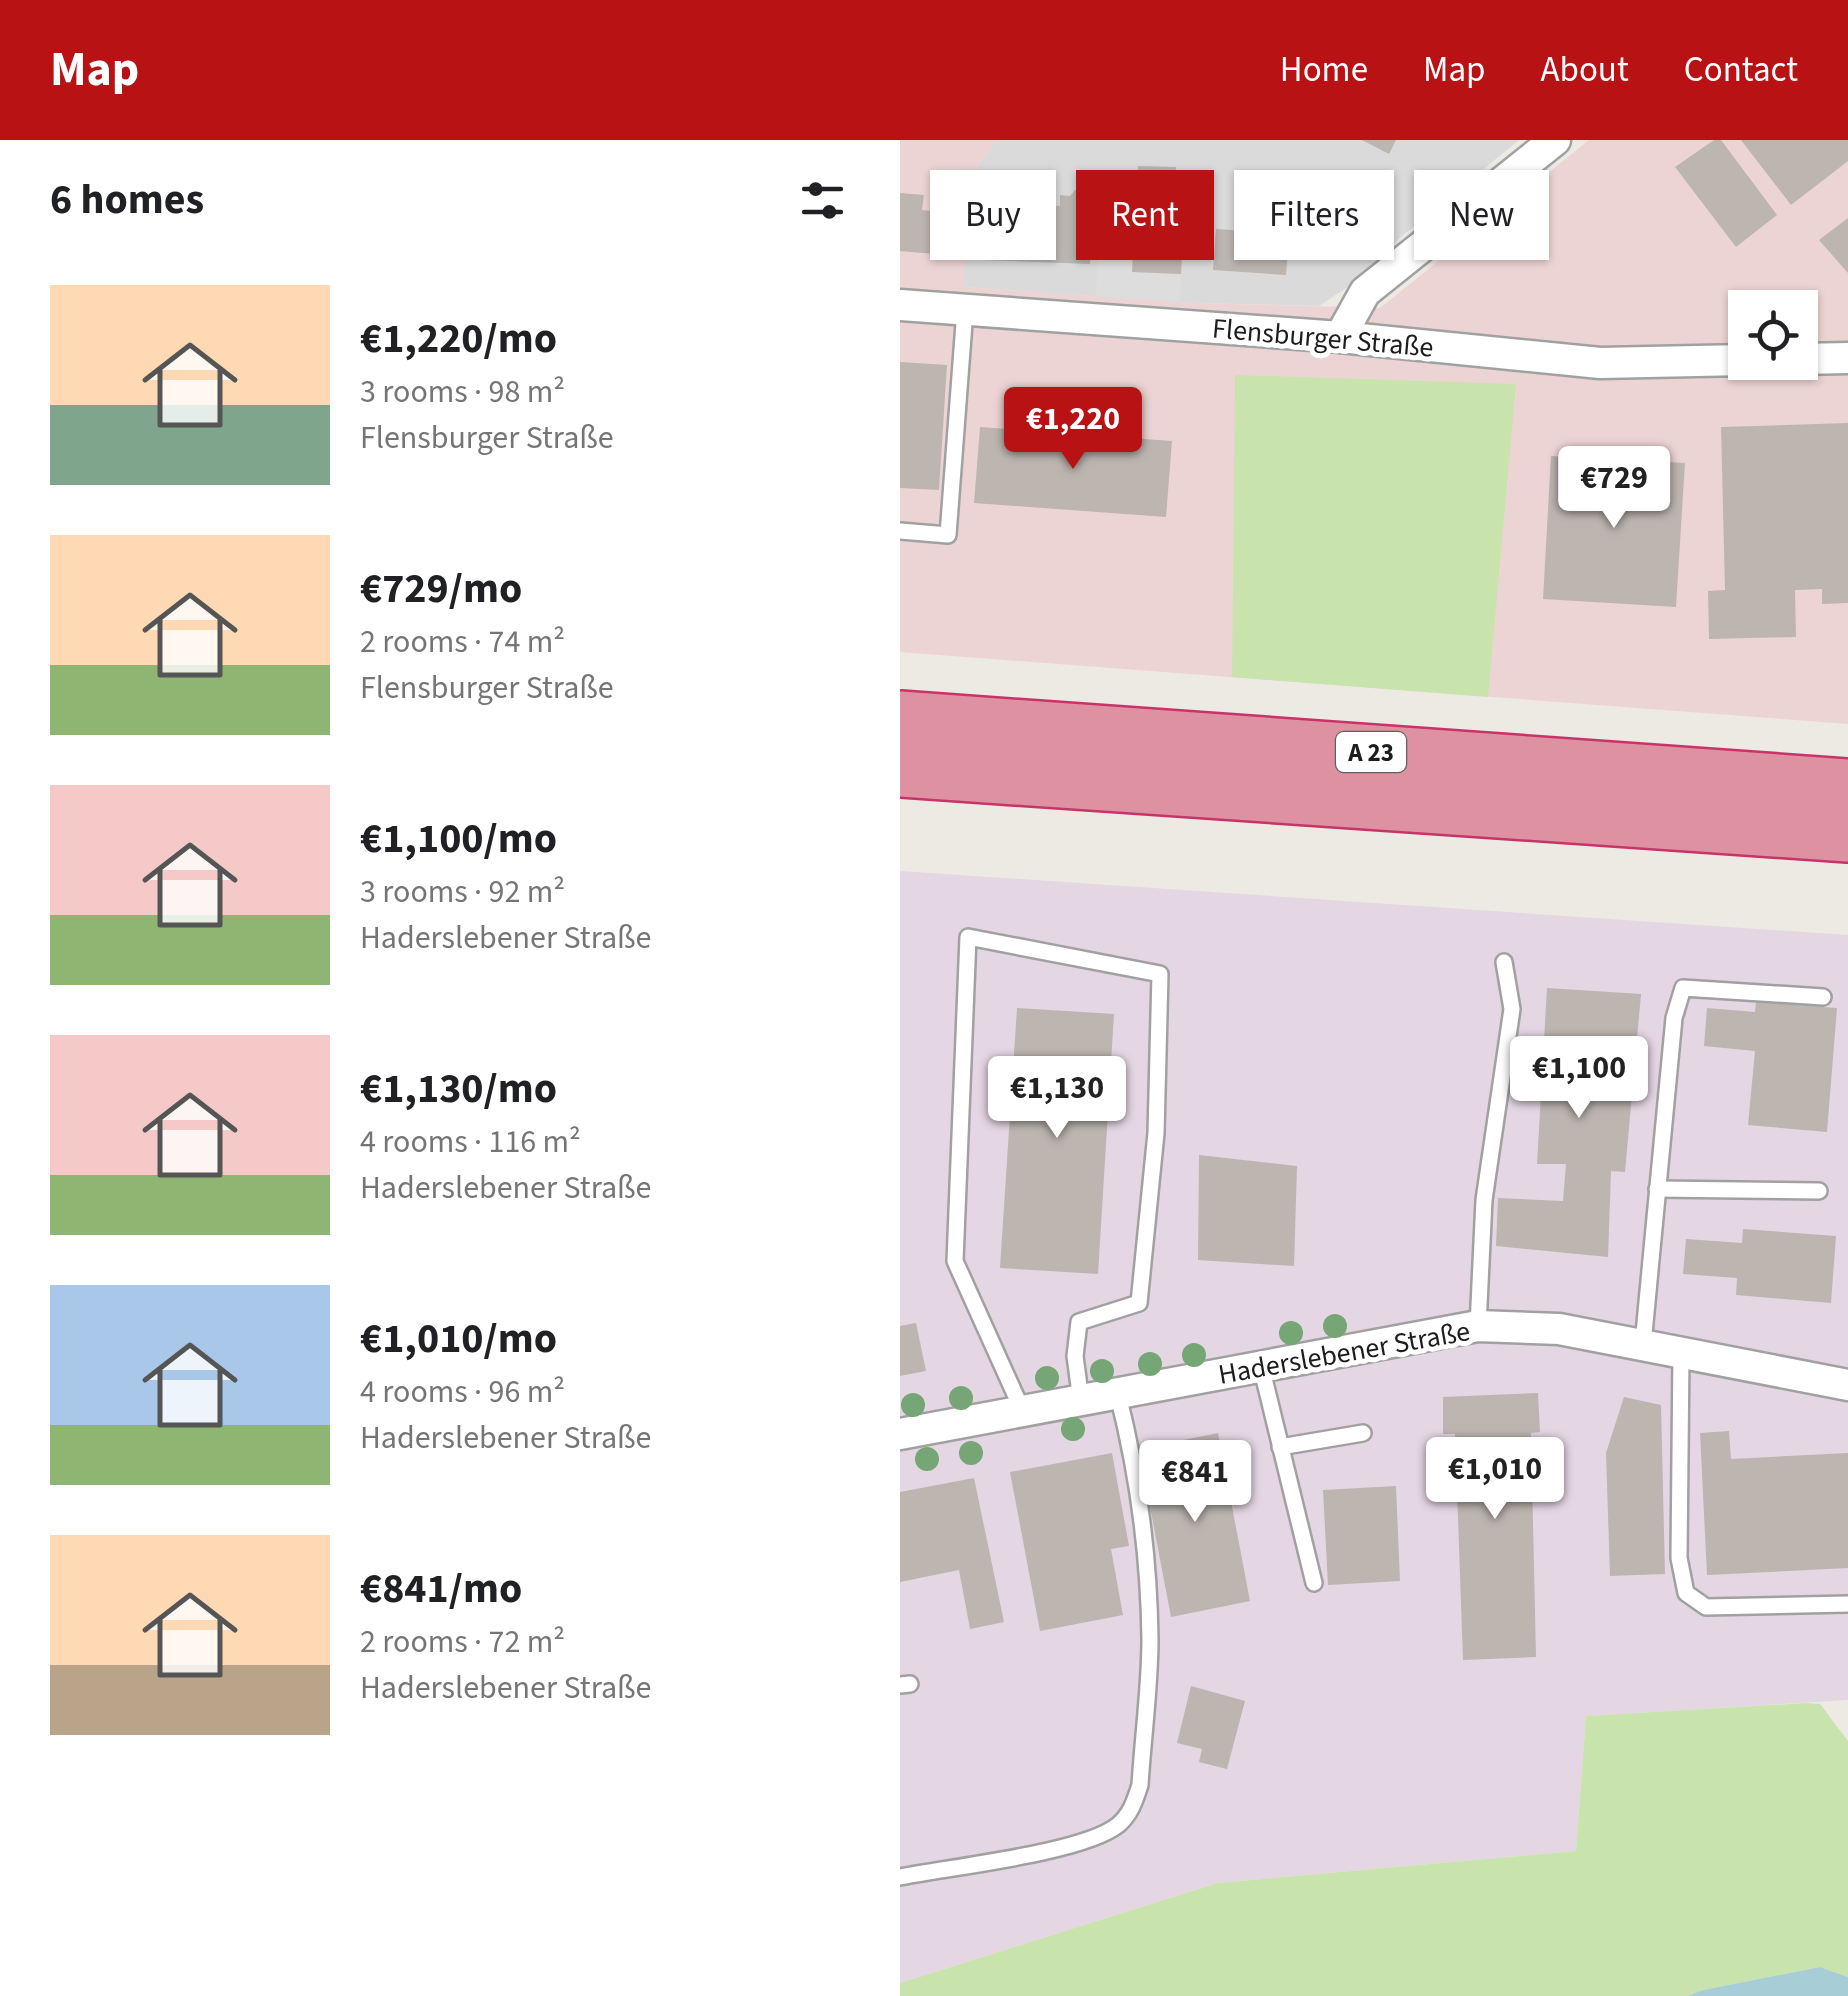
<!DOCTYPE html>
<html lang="en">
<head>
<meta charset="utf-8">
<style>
	:root { --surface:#fff; --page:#f6f6f6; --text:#202124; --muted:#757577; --accent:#b81215 }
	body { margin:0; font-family:"Source Sans 3",sans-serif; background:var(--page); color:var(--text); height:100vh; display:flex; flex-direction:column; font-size:38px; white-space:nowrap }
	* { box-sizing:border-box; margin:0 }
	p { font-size:32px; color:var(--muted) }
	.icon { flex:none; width:55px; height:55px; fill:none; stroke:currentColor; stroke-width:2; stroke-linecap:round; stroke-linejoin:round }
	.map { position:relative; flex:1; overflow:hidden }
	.side { display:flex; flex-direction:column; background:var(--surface); width:900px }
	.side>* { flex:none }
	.hud { position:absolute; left:30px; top:30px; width:768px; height:90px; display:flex; gap:20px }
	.fabs { position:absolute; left:828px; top:150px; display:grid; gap:20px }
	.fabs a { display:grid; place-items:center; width:90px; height:90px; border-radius:0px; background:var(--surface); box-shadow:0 2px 8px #0004; font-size:50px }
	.price { position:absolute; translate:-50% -85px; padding:0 22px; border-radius:10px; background:#fff; color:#222; font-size:32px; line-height:65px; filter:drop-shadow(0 2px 5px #0008) }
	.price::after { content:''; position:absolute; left:50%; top:60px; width:30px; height:22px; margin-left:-15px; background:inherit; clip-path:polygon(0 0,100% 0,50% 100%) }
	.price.selected { background:var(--accent); color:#fff }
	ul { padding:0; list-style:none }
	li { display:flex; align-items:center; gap:30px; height:250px; padding:0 50px }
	li span { display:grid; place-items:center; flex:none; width:280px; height:200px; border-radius:0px; color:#555 }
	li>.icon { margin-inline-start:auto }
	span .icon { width:120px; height:120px; fill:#fffc; stroke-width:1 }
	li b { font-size:42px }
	h2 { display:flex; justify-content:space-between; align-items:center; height:120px; padding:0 50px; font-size:42px }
	.pill { padding:0 35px; border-radius:0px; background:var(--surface); box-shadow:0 2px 8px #0004; font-size:35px; line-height:90px }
	.pill.selected { background:var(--accent); color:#fff }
	header { display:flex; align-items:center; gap:60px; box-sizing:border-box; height:140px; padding:0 50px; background:var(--accent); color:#fff }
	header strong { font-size:48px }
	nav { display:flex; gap:55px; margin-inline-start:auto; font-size:35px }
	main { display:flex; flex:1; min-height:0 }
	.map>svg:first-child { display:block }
</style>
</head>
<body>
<header>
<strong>Map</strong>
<nav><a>Home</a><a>Map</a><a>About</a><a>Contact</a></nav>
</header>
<main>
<section class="side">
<h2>6 homes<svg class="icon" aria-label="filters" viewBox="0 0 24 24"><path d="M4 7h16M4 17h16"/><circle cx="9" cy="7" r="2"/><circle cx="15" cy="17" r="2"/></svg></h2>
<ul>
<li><span style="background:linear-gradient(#ffd9b3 60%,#7fa58c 0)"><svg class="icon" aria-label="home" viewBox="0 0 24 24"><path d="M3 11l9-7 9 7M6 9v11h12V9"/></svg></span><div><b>€1,220/mo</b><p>3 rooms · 98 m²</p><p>Flensburger Straße</p></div></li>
<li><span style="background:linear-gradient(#ffd9b3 65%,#8fb573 0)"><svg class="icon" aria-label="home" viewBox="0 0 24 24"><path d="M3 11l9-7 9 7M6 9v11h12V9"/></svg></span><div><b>€729/mo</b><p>2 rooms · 74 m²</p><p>Flensburger Straße</p></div></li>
<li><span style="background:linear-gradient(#f6c9c9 65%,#8fb573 0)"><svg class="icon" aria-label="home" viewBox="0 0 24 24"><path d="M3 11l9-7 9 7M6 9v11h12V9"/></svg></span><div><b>€1,100/mo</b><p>3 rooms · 92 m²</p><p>Haderslebener Straße</p></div></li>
<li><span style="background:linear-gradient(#f6c9c9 70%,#8fb573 0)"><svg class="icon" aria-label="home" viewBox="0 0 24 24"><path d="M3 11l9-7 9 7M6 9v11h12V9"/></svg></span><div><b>€1,130/mo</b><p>4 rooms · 116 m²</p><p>Haderslebener Straße</p></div></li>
<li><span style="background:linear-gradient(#a9c7e8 70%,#8fb573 0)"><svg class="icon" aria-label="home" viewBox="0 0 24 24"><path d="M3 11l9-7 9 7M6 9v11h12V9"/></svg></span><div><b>€1,010/mo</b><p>4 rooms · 96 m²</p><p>Haderslebener Straße</p></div></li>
<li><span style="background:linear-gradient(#ffd9b3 65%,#b9a48a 0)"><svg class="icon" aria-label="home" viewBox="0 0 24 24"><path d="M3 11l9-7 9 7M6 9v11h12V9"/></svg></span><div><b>€841/mo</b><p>2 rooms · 72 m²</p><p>Haderslebener Straße</p></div></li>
</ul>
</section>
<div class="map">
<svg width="948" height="1856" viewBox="0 0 948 1856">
	<rect width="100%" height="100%" fill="#ede9e3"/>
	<!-- residential -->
	<path fill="#dbdada" d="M97,0H619L502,96L455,142L419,166L295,163L63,147L70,36Z"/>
	<!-- commercial -->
	<path fill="#edd4d4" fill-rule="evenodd" d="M0,0H97L70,36L64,147L295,163L480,168L689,0H948V584L0,512ZM845,168H900V222H845Z"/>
	<!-- industrial -->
	<path fill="#e5d6e3" d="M0,731L948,795V1560L686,1576L676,1711L318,1743L0,1843Z"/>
	<!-- grass -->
	<g fill="#c9e3ad">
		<path d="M335,235L616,244L588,557L332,537Z"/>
		<path d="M907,1563L920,1564L948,1601V1837L920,1827L803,1850L787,1856H0V1843L318,1743L676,1711L686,1576Z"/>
	</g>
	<!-- parking -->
	<path fill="#ddd" d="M198,109L233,111V132L281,134L280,161L196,157Z"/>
	<!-- water -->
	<path fill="#a7cdd7" d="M920,1827L948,1837V1856H787L803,1850Z"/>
	<!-- building -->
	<g fill="#bdb5b0">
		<path d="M462,0H496L489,14Z"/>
		<path d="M814,0H821L877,75L836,107L775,27Z"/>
		<path d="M841,0H948V21L891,65Z"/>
		<path d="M238,26L276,27L274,59H285L281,134L232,132L233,111L198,109L201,47L237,48Z"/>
		<path d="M175,50L183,51L192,57L190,124L81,120L82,62L160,66V55L170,56Z"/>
		<path d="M413,51L457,55L454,92L409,87Z"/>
		<path d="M0,53L24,55L22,70L51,73L46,115L0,111Z"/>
		<path d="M948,78V133L919,100Z"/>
		<path d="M316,89L389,94L386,135L313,130Z"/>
		<path d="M0,222L47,225L39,350L0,348Z"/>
		<path d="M948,283V463L922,464V449L895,450L896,497L809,499L808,451L825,450L821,287Z"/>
		<path d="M80,287L272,301L266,377L74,363Z"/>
		<path d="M651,316L785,323L776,467L643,459Z"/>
		<path d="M647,848L741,854L725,1032L711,1031L708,1117L596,1106L598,1058L663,1061L666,1024H637Z"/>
		<path d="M856,862L937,868L927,992L848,985L855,911L804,906L807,868L855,872Z"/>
		<path d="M117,868L214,874L198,1134L100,1128Z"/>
		<path d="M299,1015L397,1026L394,1126L298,1120Z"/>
		<path d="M843,1089L936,1096L931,1163L836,1155L837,1138L783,1134L786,1099L842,1103Z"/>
		<path d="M16,1183L26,1231L0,1236V1186Z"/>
		<path d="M638,1253L640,1292L631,1293L636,1517L563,1520L555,1294H543V1257Z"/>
		<path d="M724,1257L761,1265L765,1434L710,1436L706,1313Z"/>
		<path d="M829,1291L831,1319L948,1313V1428L807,1435L800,1293Z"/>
		<path d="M318,1293L350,1461L271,1477L239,1309Z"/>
		<path d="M212,1313L229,1406L211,1409L223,1475L140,1491L110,1332Z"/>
		<path d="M74,1338L104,1482L70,1489L59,1430L0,1442V1352Z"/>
		<path d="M496,1346L500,1441L428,1445L423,1350Z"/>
		<path d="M291,1546L345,1561L327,1629L299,1622L302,1609L277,1603Z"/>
	</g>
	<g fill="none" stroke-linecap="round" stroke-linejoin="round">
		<!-- service casing -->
		<g stroke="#a1a1a1" stroke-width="20">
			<g id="service">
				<path d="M0,391L48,395L65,170"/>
				<path d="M757,1049L919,1051"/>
				<path d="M578,1186L584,1060L612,869L604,822"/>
				<path d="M743,1204L774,878L783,848L923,857"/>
				<path d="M781,1213L779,1418L786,1453L806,1467L948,1464"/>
				<path d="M361,1226L414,1443"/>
				<path d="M123,1272L55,1121L68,797L260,834L256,993L239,1163L179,1182L175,1216L181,1261"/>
				<path d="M380,1307L463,1293"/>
				<path d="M0,1545L10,1544"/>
				<path d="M0,1737C50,1727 183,1713 218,1685C231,1674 235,1660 240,1645C243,1596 250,1547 250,1499C249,1417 238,1334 218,1255"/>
			</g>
		</g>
		<!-- minor casing -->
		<g stroke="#a1a1a1" stroke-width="35">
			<g id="minor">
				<path d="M0,165L440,197L700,223L845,220"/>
				<path d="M440,197L465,152L655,0"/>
				<path d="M900,219L948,218"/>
				<path d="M0,1294L578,1186L659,1189L948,1245"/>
			</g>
		</g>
		<!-- motorway casing -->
		<g stroke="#c83369" stroke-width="60">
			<g id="motorway">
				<path d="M0,579L948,647"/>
				<path d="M0,629L948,694"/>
			</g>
		</g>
		<!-- service -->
		<use href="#service" stroke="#fff" stroke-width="15"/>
		<!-- minor -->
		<use href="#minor" stroke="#fff" stroke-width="30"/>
		<!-- motorway -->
		<use href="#motorway" stroke="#de91a1" stroke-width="55"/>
	</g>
	<!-- trees -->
	<g fill="#76a675">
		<circle cx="435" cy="1186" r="12"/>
		<circle cx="391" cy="1193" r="12"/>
		<circle cx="294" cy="1215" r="12"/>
		<circle cx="250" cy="1224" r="12"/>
		<circle cx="202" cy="1231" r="12"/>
		<circle cx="147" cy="1238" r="12"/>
		<circle cx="61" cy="1258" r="12"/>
		<circle cx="13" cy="1265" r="12"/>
		<circle cx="173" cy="1289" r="12"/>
		<circle cx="71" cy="1313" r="12"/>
		<circle cx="27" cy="1319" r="12"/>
	</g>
	<g text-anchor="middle" stroke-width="10" stroke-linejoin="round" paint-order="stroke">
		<!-- shield labels -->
		<rect fill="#fff" stroke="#616161" stroke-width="2.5" x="436" y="592" width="70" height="40" rx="8"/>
		<g font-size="25" font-weight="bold" fill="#1d1d1d">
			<text x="471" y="621">A 23</text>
		</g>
		<!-- street labels -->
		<g font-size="28" fill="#1d1d1d" stroke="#fff">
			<text transform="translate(423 197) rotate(5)" y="10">Flensburger Straße</text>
			<text transform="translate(444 1212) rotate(-10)" y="10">Haderslebener Straße</text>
		</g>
	</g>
</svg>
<div class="fabs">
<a><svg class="icon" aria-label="locate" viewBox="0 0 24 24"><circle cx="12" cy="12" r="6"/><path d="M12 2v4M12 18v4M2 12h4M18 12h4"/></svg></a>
</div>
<b class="price selected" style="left:173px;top:332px">€1,220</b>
<b class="price" style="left:714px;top:391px">€729</b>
<b class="price" style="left:679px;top:981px">€1,100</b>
<b class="price" style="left:157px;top:1001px">€1,130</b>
<b class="price" style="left:595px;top:1382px">€1,010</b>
<b class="price" style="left:295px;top:1385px">€841</b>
<div class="hud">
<a class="pill">Buy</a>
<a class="pill selected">Rent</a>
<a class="pill">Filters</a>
<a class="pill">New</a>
</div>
</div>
</main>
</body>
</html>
